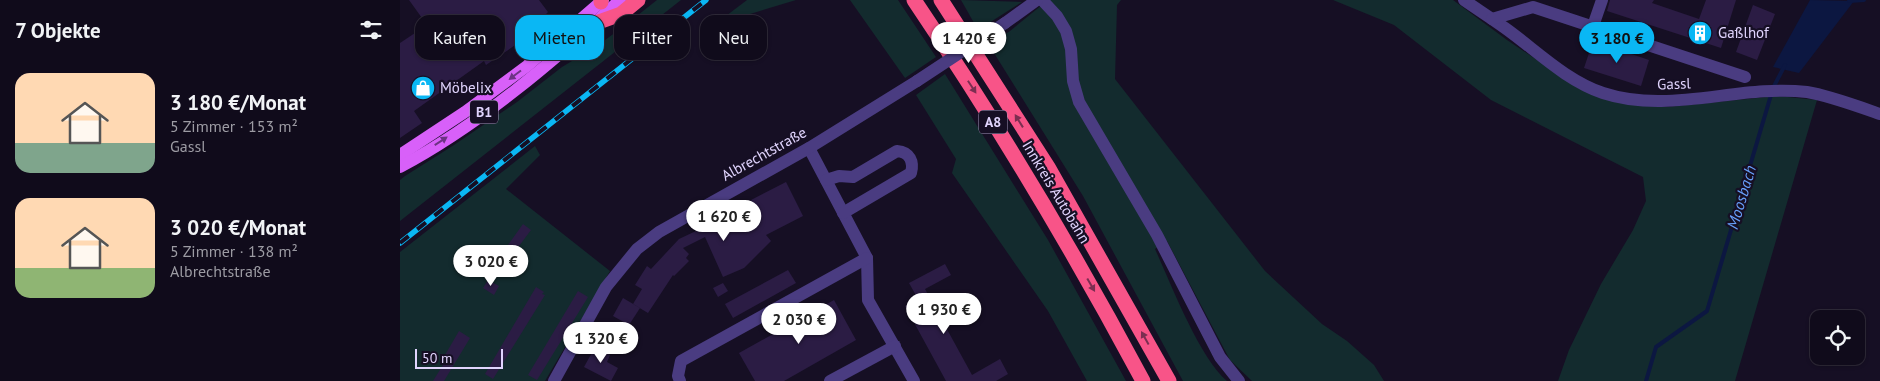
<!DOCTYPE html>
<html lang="de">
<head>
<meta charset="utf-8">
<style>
	:root { --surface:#100b1b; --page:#1e1928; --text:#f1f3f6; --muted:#9c9ba3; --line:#302b3a; --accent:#0ab7f4 }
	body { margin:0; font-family:"PT Sans",sans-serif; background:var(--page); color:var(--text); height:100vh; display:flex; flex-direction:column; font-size:19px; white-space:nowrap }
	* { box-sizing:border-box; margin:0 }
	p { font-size:16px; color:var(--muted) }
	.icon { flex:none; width:28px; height:28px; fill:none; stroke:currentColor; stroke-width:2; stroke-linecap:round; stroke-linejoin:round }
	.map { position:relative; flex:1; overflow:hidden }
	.panel { display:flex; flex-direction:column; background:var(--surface); width:400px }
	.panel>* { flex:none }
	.guide { position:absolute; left:15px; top:15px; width:475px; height:45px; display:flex; gap:10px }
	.controls { position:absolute; left:1410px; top:310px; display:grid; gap:10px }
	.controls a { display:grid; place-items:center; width:55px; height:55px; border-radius:10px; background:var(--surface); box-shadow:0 1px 4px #0004,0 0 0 1px var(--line); font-size:25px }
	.scale { position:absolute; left:15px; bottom:12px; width:88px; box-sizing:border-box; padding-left:5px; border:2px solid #e0d4fd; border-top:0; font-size:14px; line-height:18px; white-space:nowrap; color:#e0d4fd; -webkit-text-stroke:4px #160f24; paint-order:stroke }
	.price { position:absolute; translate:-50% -42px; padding:0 11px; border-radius:18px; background:#fff; color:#222; font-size:16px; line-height:32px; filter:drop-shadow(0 1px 2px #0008) }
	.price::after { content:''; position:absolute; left:50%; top:30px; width:15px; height:11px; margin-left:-8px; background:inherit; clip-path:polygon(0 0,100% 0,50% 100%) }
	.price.selected { background:var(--accent); color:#111 }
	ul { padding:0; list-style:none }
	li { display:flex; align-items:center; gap:15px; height:125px; padding:0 15px }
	li span { display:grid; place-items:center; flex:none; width:140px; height:100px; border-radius:15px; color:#555 }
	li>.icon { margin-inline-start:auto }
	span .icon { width:60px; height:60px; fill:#fffc; stroke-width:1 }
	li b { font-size:21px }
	h2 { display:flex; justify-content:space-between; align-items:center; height:60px; padding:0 15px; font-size:21px }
	.chip { padding:0 18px; border-radius:15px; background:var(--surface); box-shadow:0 1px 4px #0004,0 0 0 1px var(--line); font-size:18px; line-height:45px }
	.chip.selected { background:var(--accent); color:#111 }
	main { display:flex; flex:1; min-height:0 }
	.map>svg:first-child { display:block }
</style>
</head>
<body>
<main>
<section class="panel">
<h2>7 Objekte<svg class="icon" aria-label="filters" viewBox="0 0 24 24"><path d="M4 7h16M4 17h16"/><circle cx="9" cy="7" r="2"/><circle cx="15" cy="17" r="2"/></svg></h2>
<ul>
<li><span style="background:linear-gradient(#ffd9b3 70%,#7fa58c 0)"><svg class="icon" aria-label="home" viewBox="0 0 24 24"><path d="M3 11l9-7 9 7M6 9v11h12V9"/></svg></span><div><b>3 180 €/Monat</b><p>5 Zimmer · 153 m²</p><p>Gassl</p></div></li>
<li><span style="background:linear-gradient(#ffd9b3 70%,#8fb573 0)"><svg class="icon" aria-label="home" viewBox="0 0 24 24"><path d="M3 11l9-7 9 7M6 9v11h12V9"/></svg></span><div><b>3 020 €/Monat</b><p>5 Zimmer · 138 m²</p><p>Albrechtstraße</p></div></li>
</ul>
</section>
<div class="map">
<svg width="1480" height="381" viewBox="0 0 1480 381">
	<rect width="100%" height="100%" fill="#160f24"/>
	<!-- green -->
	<g fill="#132b2e">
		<path d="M257,0H281L0,221V180L5,176L54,145L117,102L162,67L197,46L224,26Z"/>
		<path d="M347,0H396L314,25Z"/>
		<path d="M450,0H498L536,57L505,78Z"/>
		<path d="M561,0L622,2L578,30Z"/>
		<path d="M648,0H721L717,5L715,79L865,271L922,324L947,341L974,365L984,381H852L830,360L767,241L755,249C771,284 799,357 827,381H783L683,196L589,45L610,31Z"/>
		<path d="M933,0H1053L1107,40L1170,82L1224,103L1268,107L1377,96L1417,100L1335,381H1158L1169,350L1201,284L1233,230L1246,201L1243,177L1091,100L994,25Z"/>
		<path d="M545,74L648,240L726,381H687L648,311L552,173L556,159L516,95Z"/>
		<path d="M135,146L140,155L106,189L210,271L145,381H0V252Z"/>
	</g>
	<!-- water -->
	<path fill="#0c1741" d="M1410,0L1454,1L1399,73L1373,67Z"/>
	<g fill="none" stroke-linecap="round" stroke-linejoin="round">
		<!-- stream -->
		<g stroke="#0c1741" stroke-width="4">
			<path d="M1449,1L1464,0"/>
			<path d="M1373,88L1385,65"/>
			<path d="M1246,381L1256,347L1307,311L1371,95"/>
		</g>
	</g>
	<!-- building -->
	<g fill="#2b1c44">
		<path d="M9,0H139L148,12L145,15L146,17L127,31L130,35L86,65L84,61L14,111L22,123L0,138V43L27,25Z"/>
		<path d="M1210,0H1254L1252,3L1299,19L1306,0H1336L1321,48L1207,11Z"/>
		<path d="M1353,5L1375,14L1357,60L1336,52Z"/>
		<path d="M1193,41L1249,60L1241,86L1184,68Z"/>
		<path d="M386,182L403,216L366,235L371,241L344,268L323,277L305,237L283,248L289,254L286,258L289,261L274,276L273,275L248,313L233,304L242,289L235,285L247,266L251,269L279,239L353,204L351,200Z"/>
		<path d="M123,224L131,230L116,250L108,245Z"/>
		<path d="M545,264L551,275L525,289L572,375L600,359L608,374L596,381H546L505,306L518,299L509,283Z"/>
		<path d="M388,270L396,283L333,318L325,304Z"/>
		<path d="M88,280L99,286L94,295L83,288Z"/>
		<path d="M323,283L328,291L318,297L313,288Z"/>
		<path d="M136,287L144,292L142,294L145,295L93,379L85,374Z"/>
		<path d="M178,291L188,297L137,380L128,375Z"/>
		<path d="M223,298L240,308L229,325L213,316Z"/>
		<path d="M434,300L456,340L384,381H355L339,353Z"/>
		<path d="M59,331L70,338L44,381H33L48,357L45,355Z"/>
		<path d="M195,347L210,355L207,362L218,368L211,381L184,367Z"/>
	</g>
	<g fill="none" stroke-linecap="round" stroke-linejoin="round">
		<!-- minor -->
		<g stroke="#4a3c81" stroke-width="12">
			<path d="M642,0L657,16L666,31L671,49L673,81L679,102L757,235L820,357L839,381"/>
			<path d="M1064,0C1077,9 1091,18 1105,28C1136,50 1165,80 1203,93C1270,115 1339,84 1407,92C1427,95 1460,107 1480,114"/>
			<path d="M1092,19L1133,7L1345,77"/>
			<path d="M605,23L637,0"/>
			<path d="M1193,26L1202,0"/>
			<path d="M409,148L467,258L468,300L514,381"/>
			<path d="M426,180L439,176L453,177L497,151C510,152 514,162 511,173L443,213"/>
			<path d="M154,381L206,287L237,249L259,232L409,148L517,81"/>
			<path d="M280,381L278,376L281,361L467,258"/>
			<path d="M430,381L495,346"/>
		</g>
		<!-- major -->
		<g stroke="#d860f9" stroke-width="12">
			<path d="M0,155L65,112L127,66L203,0"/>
			<path d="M0,167C79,125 154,61 220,0"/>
		</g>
		<!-- highway -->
		<g stroke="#f85488" stroke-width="15">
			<path d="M514,0C597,123 673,250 743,381"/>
			<path d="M541,0L648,167L769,381"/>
			<path d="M201,2V0"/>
			<path d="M193,24L221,14L238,0"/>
		</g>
		<!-- rail casing -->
		<g stroke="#0ab7f4" stroke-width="5.5">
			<path id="rail" d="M0,243L306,0"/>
		</g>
		<!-- rail -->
		<use href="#rail" stroke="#160f24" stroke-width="4" stroke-dasharray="11" stroke-linecap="butt"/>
		<!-- minor-bridge -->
		<path stroke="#4a3c81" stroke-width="12" d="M517,81L605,23"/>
	</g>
	<!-- one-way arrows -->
	<defs><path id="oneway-solid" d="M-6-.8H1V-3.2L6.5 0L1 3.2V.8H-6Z" transform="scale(1.25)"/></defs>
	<g fill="#6d3384">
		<use href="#oneway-solid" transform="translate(115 75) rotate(143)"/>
		<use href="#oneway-solid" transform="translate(41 141) rotate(-33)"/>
	</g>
	<g fill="#7c2e51">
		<use href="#oneway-solid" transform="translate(572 87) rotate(57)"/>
		<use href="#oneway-solid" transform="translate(619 121) rotate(-122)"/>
		<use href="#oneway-solid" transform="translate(691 285) rotate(60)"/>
		<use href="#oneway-solid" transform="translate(745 338) rotate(-119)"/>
	</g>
	<!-- icons -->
	<defs>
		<g id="building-disc" transform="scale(1.25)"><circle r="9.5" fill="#0ab7f4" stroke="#160f24"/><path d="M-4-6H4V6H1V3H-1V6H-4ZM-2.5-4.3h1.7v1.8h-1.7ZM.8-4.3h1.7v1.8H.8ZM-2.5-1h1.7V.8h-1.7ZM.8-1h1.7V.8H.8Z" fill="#fff"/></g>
		<g id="shop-disc" transform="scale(1.25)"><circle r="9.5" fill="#0ab7f4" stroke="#160f24"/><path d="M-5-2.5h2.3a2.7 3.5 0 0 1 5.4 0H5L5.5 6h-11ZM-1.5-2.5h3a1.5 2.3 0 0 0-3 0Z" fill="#fff"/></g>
	</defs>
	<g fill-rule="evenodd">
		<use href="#building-disc" x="1300" y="33"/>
		<use href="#shop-disc" x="23" y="88"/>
	</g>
	<g text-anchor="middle" stroke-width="4.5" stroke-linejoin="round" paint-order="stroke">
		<!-- shield labels -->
		<g fill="#160f24" stroke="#a399bc" stroke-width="1">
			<rect x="70" y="100.5" width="28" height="23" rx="4"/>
			<rect x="579" y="110.5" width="28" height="23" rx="4"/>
		</g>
		<g font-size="14" font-weight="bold" fill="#e0d4fd">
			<text x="84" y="117">B1</text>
			<text x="593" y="127">A8</text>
		</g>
		<!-- poi labels -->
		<g font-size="15" fill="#e0d4fd" stroke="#160f24" text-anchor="start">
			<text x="1318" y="38">Gaßlhof</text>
			<text x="40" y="93">Möbelix</text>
		</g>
		<!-- street labels -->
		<g font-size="15" fill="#e0d4fd" stroke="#160f24">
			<text transform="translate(1274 84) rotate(-2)" y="5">Gassl</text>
			<text transform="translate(364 154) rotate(-29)" y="5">Albrechtstraße</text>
			<text transform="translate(656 192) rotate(59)" y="5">Innkreis Autobahn</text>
		</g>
		<!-- water labels -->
		<g font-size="16" font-style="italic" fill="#679ef9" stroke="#160f24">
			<text transform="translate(1341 197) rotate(-73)" y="6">Moosbach</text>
		</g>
	</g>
</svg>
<div class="controls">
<a><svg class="icon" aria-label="locate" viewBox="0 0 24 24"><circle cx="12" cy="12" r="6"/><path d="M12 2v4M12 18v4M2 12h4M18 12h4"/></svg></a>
</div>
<div class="scale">50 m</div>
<b class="price" style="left:569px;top:64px">1 420 €</b>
<b class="price selected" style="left:1217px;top:64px">3 180 €</b>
<b class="price" style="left:324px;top:242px">1 620 €</b>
<b class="price" style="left:91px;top:287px">3 020 €</b>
<b class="price" style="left:544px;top:335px">1 930 €</b>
<b class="price" style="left:399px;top:345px">2 030 €</b>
<b class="price" style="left:201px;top:364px">1 320 €</b>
<div class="guide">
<a class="chip">Kaufen</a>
<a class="chip selected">Mieten</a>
<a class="chip">Filter</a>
<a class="chip">Neu</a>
</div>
</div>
</main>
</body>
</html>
